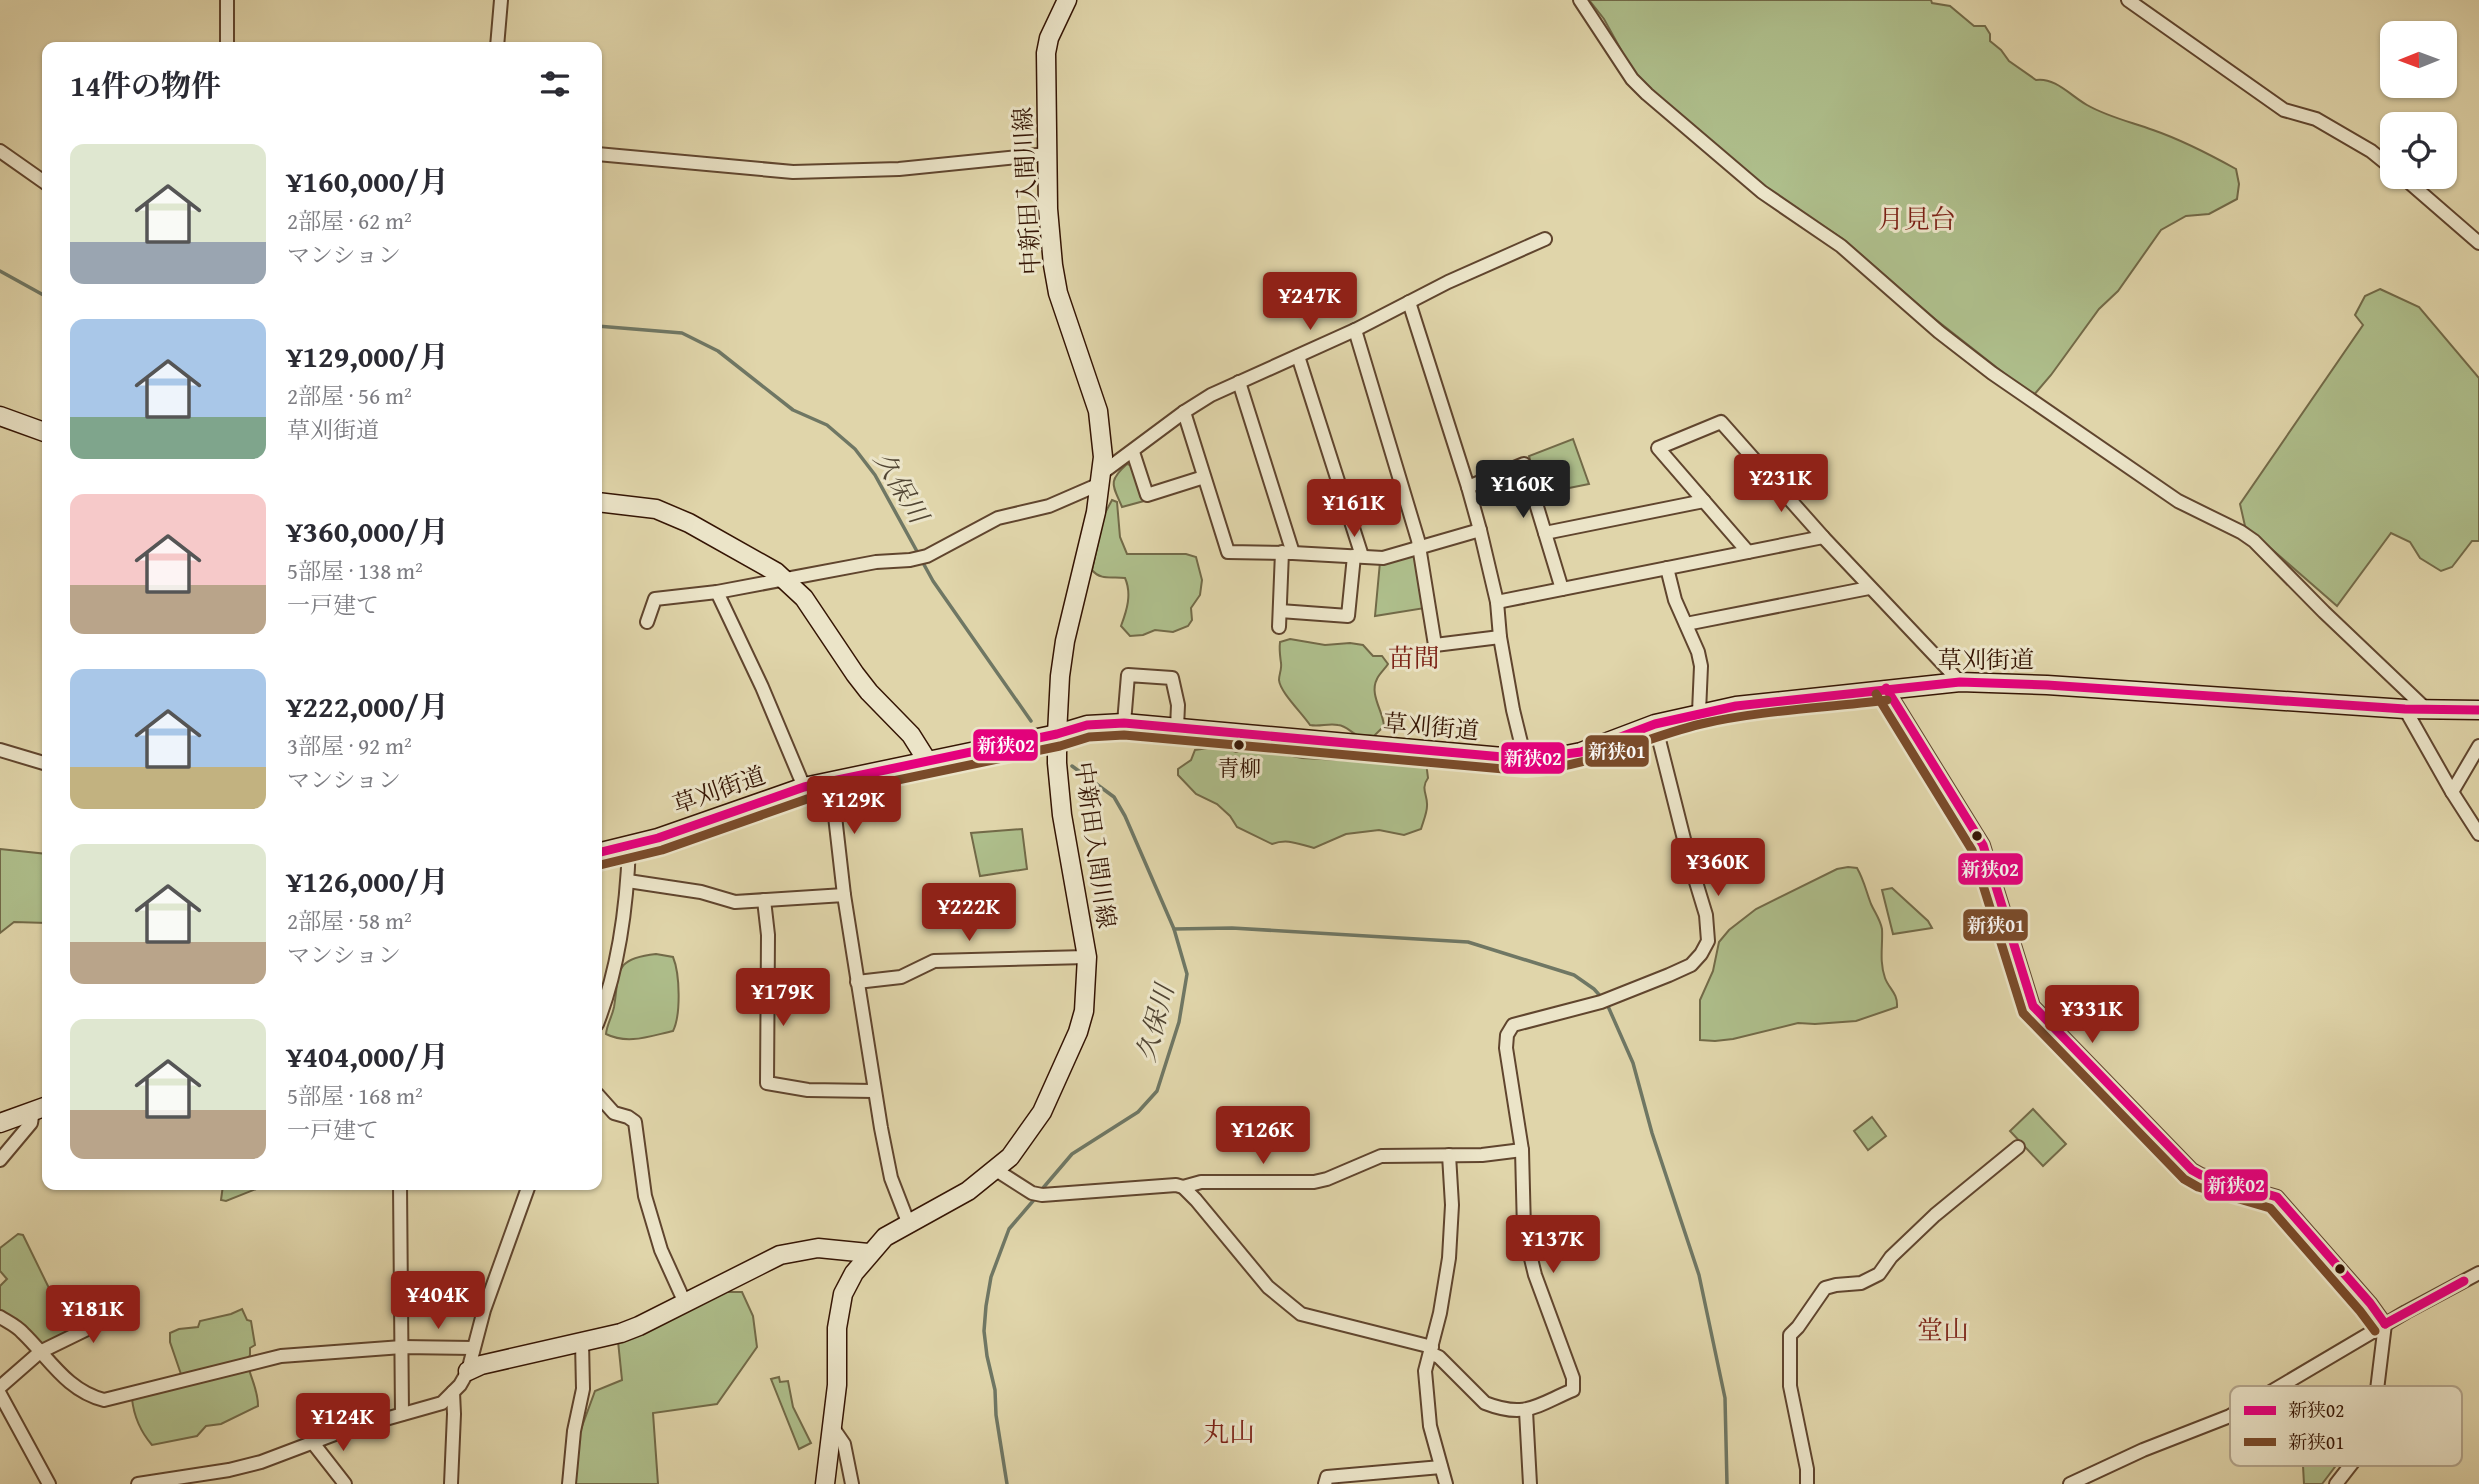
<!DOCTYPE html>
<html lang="ja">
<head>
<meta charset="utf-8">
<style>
	:root { --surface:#fff; --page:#f2f2f3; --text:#2b2b33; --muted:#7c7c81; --accent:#8f2418 }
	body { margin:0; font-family:"Gentium Book Plus","Noto Serif JP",serif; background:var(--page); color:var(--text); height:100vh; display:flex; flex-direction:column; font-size:26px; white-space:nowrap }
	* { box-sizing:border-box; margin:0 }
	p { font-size:23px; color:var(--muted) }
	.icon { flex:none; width:38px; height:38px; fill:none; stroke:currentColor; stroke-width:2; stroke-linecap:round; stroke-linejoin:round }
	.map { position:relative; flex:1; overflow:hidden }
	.details { position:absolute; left:42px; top:42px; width:560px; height:1148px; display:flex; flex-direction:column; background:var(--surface); border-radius:14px; box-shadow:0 2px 5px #0004 }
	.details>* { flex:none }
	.needle { width:46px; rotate:269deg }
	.fabs { position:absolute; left:2380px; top:21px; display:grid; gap:14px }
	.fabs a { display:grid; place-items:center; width:77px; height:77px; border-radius:14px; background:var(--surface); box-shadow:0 2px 5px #0004; font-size:35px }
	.price { position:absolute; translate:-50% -60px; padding:0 16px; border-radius:7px; background:var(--accent); color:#fff; font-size:23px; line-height:46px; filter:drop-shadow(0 2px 4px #0008) }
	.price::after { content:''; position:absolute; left:50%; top:42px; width:21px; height:16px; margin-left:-10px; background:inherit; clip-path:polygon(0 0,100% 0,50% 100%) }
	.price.selected { background:#222; color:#fff }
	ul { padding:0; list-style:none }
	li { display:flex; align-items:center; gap:21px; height:175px; padding:0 28px }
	li span { display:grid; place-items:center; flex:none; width:196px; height:140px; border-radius:14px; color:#555 }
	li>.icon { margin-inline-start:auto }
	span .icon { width:84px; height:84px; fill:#fffc; stroke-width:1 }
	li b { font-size:30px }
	h2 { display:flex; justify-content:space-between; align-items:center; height:84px; padding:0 28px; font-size:30px }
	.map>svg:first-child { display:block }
</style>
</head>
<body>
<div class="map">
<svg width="2479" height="1484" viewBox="0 0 2479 1484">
	<rect width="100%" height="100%" fill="#e0d5aa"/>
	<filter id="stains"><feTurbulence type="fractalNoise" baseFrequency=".00286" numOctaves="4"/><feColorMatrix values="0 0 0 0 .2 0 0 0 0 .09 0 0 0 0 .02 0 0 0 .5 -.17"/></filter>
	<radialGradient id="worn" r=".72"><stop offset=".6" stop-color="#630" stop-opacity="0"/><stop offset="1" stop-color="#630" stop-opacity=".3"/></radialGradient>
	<!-- green -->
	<g fill="#aebe8b" stroke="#726a48" stroke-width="2">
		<path d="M1589,0H1931L1932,3L1950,6L1974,26H1985L1990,34V41L2001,50L2009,61L2036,80C2055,77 2071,96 2087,105C2108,117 2131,122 2153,130C2182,140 2209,154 2236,169L2239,184L2237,199L2209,214L2186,216L2161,230L2118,291L2099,309L2051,375L2033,396L1935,319L1843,239L1765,188L1636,77L1604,19Z"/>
		<path d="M2380,289L2419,307L2479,378V541H2472L2452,567L2441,571L2420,558L2410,542L2391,533L2337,606L2245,526L2240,504L2363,325L2355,315L2365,296Z"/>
		<path d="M1573,439L1589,484L1539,494L1529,456Z"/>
		<path d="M1127,464L1133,466L1144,501L1122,507C1113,485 1107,482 1127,464Z"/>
		<path d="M1112,500L1117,502L1120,537L1127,554H1186L1196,557L1202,580L1200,595L1191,608L1192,620L1188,626L1173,632L1155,630L1143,635L1130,636L1121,626C1127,610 1132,594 1125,578C1112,576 1101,581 1092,570L1104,515Z"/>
		<path d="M1412,555L1417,559L1425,608L1375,616L1380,562Z"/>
		<path d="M1290,639L1325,645L1350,643L1363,645L1373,656H1382L1388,664C1385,669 1379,674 1377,679C1369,694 1383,711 1384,726L1374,736C1369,735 1362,737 1357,735C1350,732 1347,726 1338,725C1328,723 1320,727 1310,725C1302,713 1280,692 1279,680C1279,674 1282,669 1281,663C1280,655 1279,650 1280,642Z"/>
		<path d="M1208,748H1225L1236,752L1252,748L1302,758L1380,762L1392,760L1426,762L1428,778C1420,789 1428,795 1427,806C1427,813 1423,822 1421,829L1404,835L1379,830L1346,834L1314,848C1298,844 1288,838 1272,844L1237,827L1230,816L1217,804L1196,794L1178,775V769L1191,760L1195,750Z"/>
		<path d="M1022,829L1027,869L980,876L971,833Z"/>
		<path d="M0,849L47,854V923L14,922L0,933Z"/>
		<path d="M1848,867L1857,868C1864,880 1866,891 1871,904C1875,913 1880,919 1882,929C1883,945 1879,961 1885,978C1889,989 1898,993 1897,1007L1856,1021L1815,1024L1798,1023L1733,1039L1715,1041L1700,1040V1000L1713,971L1719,942L1729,930L1756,909L1837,869Z"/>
		<path d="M1892,888L1928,921L1932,928L1893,934L1882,890Z"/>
		<path d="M656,954L673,957C680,974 681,1015 673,1031C650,1036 628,1045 606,1034C607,1024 612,1017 614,1007C620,972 612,959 656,954Z"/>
		<path d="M2033,1109L2066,1144L2043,1166L2010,1131Z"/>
		<path d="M1872,1117L1886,1136L1868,1150L1854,1131Z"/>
		<path d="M223,1185H266L226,1201L221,1200Z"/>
		<path d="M18,1234L23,1235L70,1331L41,1345L0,1312V1286L7,1279L0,1271V1248Z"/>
		<path d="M721,1292H742L753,1316L757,1347L717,1404L653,1413L658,1484H574L577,1440L595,1391L622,1380L618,1341Z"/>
		<path d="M242,1309L247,1320L251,1321L255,1345L250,1348V1355L247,1361C250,1378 258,1388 258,1406L221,1424L206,1426L197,1436L152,1445C140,1431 134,1417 132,1399L184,1383L170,1342V1333L179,1329L198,1327L200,1321L231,1314Z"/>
		<path d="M779,1377L780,1382L788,1381L793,1407L811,1443L799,1449L771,1379Z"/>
		<path d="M2302,1447H2350L2322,1484H2304Z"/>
	</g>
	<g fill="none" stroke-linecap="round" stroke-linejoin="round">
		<!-- stream -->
		<g stroke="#6f7764" stroke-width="3.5">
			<path d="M0,271L47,297"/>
			<path d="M597,326L682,333L718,351L793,410L827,425L855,449L875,475L919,555"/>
			<path d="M922,561L933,581L1031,721"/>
			<path d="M1174,929L1232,928L1468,942L1574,975L1594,989L1602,998"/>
			<path d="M1607,1004L1633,1063L1652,1133L1699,1275L1725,1398L1727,1484"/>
			<path d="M1043,1188L1072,1154L1138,1112L1157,1091L1179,1022L1187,974L1174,929L1125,816L1114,797L1072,766"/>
			<path d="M1007,1484L996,1415L995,1390L987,1356L984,1331L986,1306L991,1277L1009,1229L1033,1201"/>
		</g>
		<!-- street casing -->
		<g stroke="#60452e" stroke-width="16">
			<g id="street">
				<path d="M1580,0L1632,79L1647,94L1762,192L1841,246L1939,332L1992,373L2178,501L2241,532L2254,541L2324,612L2427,710"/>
				<path d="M2128,0L2284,110L2316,119L2371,151L2392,168"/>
				<path d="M227,47V0"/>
				<path d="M497,47L501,0"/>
				<path d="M0,151L47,184"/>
				<path d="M597,154L793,172L899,169L1047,154"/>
				<path d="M2403,177L2479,243"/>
				<path d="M1409,302L1468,487L1480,530L1497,602L1500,637L1513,710L1525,759"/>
				<path d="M1355,330L1418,540L1435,645L1500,637"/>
				<path d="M1298,356L1362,556"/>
				<path d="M1239,382L1293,553"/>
				<path d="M1184,412L1228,552L1293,553L1383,558L1480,530"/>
				<path d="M1133,452L1147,495L1204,477"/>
				<path d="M1102,473L1184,412L1211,395L1355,330L1448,282L1545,239"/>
				<path d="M1468,487L1524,464L1562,589"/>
				<path d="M1545,533L1704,501"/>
				<path d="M1748,552L1658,448L1721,422L1823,537L1960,682"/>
				<path d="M1667,568L1675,600L1698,652L1701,666L1699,712"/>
				<path d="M717,592L762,687L804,787"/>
				<path d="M1497,602L1823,537"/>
				<path d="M1280,611L1348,616L1354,556"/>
				<path d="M647,622L655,599L717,592L876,562L910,560L927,556L998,518L1049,506L1102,483"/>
				<path d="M1686,624L1869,588"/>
				<path d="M1279,627L1282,552"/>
				<path d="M1886,688L1983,845L2033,1006L2192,1170L2201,1175L2277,1197L2370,1303L2385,1324L2372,1431L2367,1444L2336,1484"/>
				<path d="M2405,709L2452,792L2479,834"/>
				<path d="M1124,723L1128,675L1172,678L1178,705L1177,728"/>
				<path d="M0,750L47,764"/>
				<path d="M831,781L844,895"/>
				<path d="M2452,792L2479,746"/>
				<path d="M628,881L701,892L735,902L844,895L881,1128L891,1178L908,1222"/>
				<path d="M764,900L768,935L767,1083L808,1090L874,1091"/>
				<path d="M857,982L901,977L934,961L1087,957"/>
				<path d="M597,1024C619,968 627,905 629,846"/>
				<path d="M597,1094L614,1113L628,1117L635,1122L645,1196L661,1250L685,1303"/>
				<path d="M0,1160L31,1123L33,1111"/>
				<path d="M996,1170L1032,1193L1042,1195L1176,1185L1183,1187L1201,1182H1314L1327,1179L1381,1156L1482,1155L1522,1150"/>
				<path d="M400,1185L402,1414"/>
				<path d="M1183,1187L1196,1200L1268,1287L1301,1314L1432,1347"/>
				<path d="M0,1317C8,1322 17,1326 23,1333C49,1358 67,1391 104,1400L281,1356L402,1347L473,1348"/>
				<path d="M1430,1353L1439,1357L1485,1403C1526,1419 1537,1405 1573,1390V1378L1535,1275L1524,1230L1522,1150L1506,1048L1507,1035L1513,1025L1601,1002L1669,975L1691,965L1701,954L1708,941L1706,915L1689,859L1655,724"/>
				<path d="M0,1387L40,1352L126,1310"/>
				<path d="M0,1394L49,1484"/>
				<path d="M1526,1411L1530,1484"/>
				<path d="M833,1428L844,1444L852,1484"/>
				<path d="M313,1443L345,1484"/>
				<path d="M138,1484L229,1470L261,1462L343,1431L442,1403L460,1385L468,1371L484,1310L529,1185"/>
				<path d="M451,1484L454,1414L453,1392"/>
				<path d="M569,1484L574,1431L583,1389L582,1342"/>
				<path d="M1325,1484L1327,1477L1441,1467"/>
				<path d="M1446,1484L1430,1426L1425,1371L1440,1313L1449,1258L1452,1205L1449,1155"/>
				<path d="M1807,1484V1469L1790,1386V1335L1798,1327L1825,1288L1836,1285L1861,1283L1879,1274L1891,1257L1935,1215L2018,1147"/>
				<path d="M2070,1484L2143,1450L2230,1416L2406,1312L2479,1273"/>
			</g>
		</g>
		<!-- secondary casing -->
		<g stroke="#351504" stroke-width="21">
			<g id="secondary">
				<path d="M0,416L47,433"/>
				<path d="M597,502L656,509L689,523L776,572L804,598L855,674L869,692L911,735L928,762"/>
				<path d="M597,853L658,838L804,787L1057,734L1087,725L1124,723L1525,759L1561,756L1581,752L1655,724L1736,706L1960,682L2047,685L2405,709L2479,710"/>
				<path d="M0,1123L47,1106"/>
				<path d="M468,1371L481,1365L621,1333L639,1326L780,1255L818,1248L868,1253"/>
				<path d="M825,1484L837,1385V1328L843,1294L854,1273L885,1237L968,1191L1010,1157L1042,1112L1078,1032L1084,1011L1087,957L1062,815L1057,763V734L1060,676L1065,641L1096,512L1103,457L1098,411L1058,293L1053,265L1048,209L1046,53L1049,38L1067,0"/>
			</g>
		</g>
		<!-- street -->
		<use href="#street" stroke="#ebe4c8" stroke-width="12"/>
		<!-- secondary -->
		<use href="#secondary" stroke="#ebe4c8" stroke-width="18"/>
		<!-- bus-1 casing -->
		<g stroke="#ebe4c8" stroke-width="14">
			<g id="bus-1">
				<path d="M1886,688L1983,845L2033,1006L2192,1170L2201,1175L2277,1197L2370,1303L2385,1324"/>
				<path d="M597,853L658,838L804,787L1057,734L1087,725L1124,723L1525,759L1581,752L1655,724L1736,706L1960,682L2047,685L2405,709L2479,710"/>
				<path d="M2385,1324L2464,1281"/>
			</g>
		</g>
		<!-- bus-2 casing -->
		<g stroke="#ebe4c8" stroke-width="14">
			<g id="bus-2">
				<path d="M1876,694L1972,850L2023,1013L2184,1179L2198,1187L2270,1208L2360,1311L2375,1331"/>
				<path d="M600,865L662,850L807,799L1060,746L1089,737L1124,735L1526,771C1593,767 1638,739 1701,724C1762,710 1826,708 1887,700"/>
			</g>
		</g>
		<!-- bus-1 -->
		<use href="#bus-1" stroke="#e5007d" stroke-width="9"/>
		<!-- bus-2 -->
		<use href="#bus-2" stroke="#7a4b2a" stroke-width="9"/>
	</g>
	<!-- markers -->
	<g fill="#351504" stroke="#ebe4c8" stroke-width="2.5">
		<circle cx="1239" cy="745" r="6"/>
		<circle cx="1977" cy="836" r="6"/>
		<circle cx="2340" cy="1269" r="6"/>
	</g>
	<g text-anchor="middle" stroke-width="6" stroke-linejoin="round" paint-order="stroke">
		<!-- bus labels -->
		<g font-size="22" fill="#351504" stroke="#ebe4c8">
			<text x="1239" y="776">青柳</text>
		</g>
		<!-- street labels -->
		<g font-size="24" fill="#351504" stroke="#ebe4c8">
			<text transform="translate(1027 191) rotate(-93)" y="8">中新田入間川線</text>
			<text x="1986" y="668">草刈街道</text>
			<text transform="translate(1431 727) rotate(5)" y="8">草刈街道</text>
			<text transform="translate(719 790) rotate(-19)" y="8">草刈街道</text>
			<text transform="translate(1095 845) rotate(82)" y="8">中新田入間川線</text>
		</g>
		<!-- neighbourhood labels -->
		<g font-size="26" fill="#7a1f14" stroke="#ebe4c8">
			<text x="1917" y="228">月見台</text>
			<text x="1414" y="667">苗間</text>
			<text x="1943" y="1339">堂山</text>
			<text x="1229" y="1441">丸山</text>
		</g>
		<!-- water labels -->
		<g font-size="26" font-style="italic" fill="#524634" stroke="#ebe4c8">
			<text transform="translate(901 487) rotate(59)" y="9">久保川</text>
			<text transform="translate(1155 1023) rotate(-75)" y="9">久保川</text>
		</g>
	</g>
	<!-- legend -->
	<rect x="2230" y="1386" width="232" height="80" rx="10" fill="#ebe4c8" stroke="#b4a68d" stroke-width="2"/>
	<rect x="2244" y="1406" width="32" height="9" fill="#e5007d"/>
	<rect x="2244" y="1438" width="32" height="8" fill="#7a4b2a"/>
	<g font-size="19" fill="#351504">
		<text x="2288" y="1417">新狭02</text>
		<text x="2288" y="1449">新狭01</text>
	</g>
	<g stroke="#ebe4c8" stroke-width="2.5">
		<rect x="972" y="728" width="67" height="34" rx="7" fill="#e5007d"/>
		<rect x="1584" y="734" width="66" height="34" rx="7" fill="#7a4b2a"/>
		<rect x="1500" y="741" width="66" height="34" rx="7" fill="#e5007d"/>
		<rect x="1957" y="852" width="67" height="34" rx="7" fill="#e5007d"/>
		<rect x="1962" y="908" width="67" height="34" rx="7" fill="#7a4b2a"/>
		<rect x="2203" y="1168" width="66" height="34" rx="7" fill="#e5007d"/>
	</g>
	<g font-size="19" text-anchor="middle" font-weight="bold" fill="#fff">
		<text x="1006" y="752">新狭02</text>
		<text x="1617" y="758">新狭01</text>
		<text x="1533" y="765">新狭02</text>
		<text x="1990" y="876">新狭02</text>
		<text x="1996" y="932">新狭01</text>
		<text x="2236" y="1192">新狭02</text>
	</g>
	<rect width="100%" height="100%" filter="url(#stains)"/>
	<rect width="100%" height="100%" fill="url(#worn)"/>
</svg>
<div class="fabs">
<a><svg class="needle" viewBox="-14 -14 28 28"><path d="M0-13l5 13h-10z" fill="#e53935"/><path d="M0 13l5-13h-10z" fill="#7c7c81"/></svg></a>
<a><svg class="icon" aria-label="locate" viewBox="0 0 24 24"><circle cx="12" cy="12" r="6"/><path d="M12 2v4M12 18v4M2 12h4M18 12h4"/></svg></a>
</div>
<b class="price" style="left:1310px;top:332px">¥247K</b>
<b class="price" style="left:1781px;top:514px">¥231K</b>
<b class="price selected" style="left:1523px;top:520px">¥160K</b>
<b class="price" style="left:1354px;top:539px">¥161K</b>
<b class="price" style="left:854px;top:836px">¥129K</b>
<b class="price" style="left:1718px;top:898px">¥360K</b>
<b class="price" style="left:969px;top:943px">¥222K</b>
<b class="price" style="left:783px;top:1028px">¥179K</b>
<b class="price" style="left:2092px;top:1045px">¥331K</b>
<b class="price" style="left:1263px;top:1166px">¥126K</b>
<b class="price" style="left:1553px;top:1275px">¥137K</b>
<b class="price" style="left:438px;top:1331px">¥404K</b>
<b class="price" style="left:93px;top:1345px">¥181K</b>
<b class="price" style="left:343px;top:1453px">¥124K</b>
<section class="details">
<h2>14件の物件<svg class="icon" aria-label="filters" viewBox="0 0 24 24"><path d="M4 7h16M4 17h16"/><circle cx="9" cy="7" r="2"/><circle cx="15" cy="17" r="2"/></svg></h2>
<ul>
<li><span style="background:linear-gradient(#dfe7d0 70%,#9aa5b1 0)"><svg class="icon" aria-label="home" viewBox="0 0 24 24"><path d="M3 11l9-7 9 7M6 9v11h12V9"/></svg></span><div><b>¥160,000/月</b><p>2部屋 · 62 m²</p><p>マンション</p></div></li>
<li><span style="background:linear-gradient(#a9c7e8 70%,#7fa58c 0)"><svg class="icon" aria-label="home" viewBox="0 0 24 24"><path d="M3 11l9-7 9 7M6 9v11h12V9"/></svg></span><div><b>¥129,000/月</b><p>2部屋 · 56 m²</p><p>草刈街道</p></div></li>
<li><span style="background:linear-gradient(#f6c9c9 65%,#b9a48a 0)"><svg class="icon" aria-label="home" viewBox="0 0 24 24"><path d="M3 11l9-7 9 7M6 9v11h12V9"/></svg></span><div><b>¥360,000/月</b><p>5部屋 · 138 m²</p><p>一戸建て</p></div></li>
<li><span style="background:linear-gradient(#a9c7e8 70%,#c2b280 0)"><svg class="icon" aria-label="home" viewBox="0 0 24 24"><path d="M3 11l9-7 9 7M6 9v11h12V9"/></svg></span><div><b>¥222,000/月</b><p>3部屋 · 92 m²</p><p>マンション</p></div></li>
<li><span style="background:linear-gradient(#dfe7d0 70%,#b9a48a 0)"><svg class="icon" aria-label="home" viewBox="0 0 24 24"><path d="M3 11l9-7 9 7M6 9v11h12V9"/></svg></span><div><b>¥126,000/月</b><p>2部屋 · 58 m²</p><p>マンション</p></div></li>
<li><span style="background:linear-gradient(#dfe7d0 65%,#b9a48a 0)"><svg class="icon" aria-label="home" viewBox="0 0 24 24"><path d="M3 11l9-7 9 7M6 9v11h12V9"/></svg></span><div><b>¥404,000/月</b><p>5部屋 · 168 m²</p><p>一戸建て</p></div></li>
</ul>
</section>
</div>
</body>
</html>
